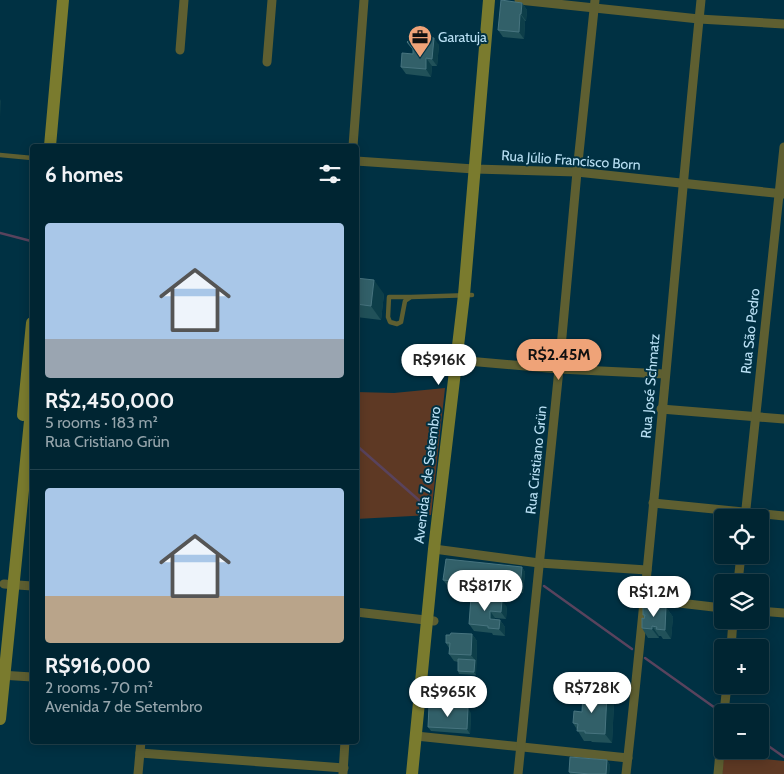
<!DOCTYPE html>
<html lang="en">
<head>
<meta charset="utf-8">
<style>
	:root { --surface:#002532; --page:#0a2d3a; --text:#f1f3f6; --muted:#95a5ac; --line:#22424d; --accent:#efa378 }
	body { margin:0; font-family:Cabin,sans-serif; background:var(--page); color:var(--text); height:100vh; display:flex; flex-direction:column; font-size:19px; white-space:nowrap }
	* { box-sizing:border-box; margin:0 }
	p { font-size:16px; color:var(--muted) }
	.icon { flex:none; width:28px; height:28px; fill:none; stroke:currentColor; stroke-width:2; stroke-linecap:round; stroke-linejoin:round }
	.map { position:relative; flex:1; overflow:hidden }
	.panel { position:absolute; left:30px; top:144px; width:329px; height:600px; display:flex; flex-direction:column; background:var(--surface); border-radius:5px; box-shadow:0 2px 12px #0003,0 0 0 1px var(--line) }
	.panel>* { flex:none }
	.fabs { position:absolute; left:714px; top:509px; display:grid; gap:10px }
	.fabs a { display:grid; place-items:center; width:55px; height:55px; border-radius:5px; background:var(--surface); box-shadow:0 2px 12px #0003,0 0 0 1px var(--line); font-size:25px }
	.price { position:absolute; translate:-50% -42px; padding:0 11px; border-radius:18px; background:#fff; color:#222; font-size:16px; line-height:32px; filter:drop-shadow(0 1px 2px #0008) }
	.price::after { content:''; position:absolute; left:50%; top:30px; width:15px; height:11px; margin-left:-8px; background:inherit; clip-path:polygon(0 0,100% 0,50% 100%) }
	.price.active { background:var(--accent); color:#111 }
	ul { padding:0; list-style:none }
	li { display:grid; align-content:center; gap:10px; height:265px; padding:0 15px }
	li+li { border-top:1px solid var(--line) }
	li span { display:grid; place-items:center; height:155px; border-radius:5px; color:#555 }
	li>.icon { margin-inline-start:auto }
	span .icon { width:90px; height:90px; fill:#fffc; stroke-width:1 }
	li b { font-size:21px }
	h2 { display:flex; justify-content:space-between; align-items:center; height:60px; padding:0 15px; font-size:21px }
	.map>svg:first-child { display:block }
</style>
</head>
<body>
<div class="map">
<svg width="784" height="774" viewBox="0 0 784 774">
	<rect width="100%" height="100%" fill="#003143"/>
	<!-- green -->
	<g fill="#5e3924">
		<path d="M445,388L431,515L356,519V392L394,393Z"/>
		<path d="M724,755L784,761V774H722Z"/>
	</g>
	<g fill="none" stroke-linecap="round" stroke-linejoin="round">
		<!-- stream -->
		<g stroke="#59435d" stroke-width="2.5">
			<path d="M0,233L31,241"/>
			<path d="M356,445L429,509"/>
			<path d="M544,586L632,649"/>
			<path d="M645,658L718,710"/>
			<path d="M760,740L784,757"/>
		</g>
		<!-- lane -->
		<g stroke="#5e5f31" stroke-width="4.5">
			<path d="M0,155L32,158"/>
			<path d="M411,297H389L388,317L390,322L397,324L401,322L405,301L411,297L472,295"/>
		</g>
		<!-- street -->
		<g stroke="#5e5f31" stroke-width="9">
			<path d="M519,0L699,19L784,24"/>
			<path d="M180,50L184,0"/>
			<path d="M267,62L272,0"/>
			<path d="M353,146L364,0"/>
			<path d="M356,161L474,169L577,172L784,194"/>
			<path d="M456,360L559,369L665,374"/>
			<path d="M661,409L784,419"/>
			<path d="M653,503L784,516"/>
			<path d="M745,518L784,147"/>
			<path d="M434,549L539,563L647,570"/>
			<path d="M738,582L741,555"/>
			<path d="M4,584L32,586"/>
			<path d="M645,599L722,608"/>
			<path d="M760,611L784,613"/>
			<path d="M356,612L434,621"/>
			<path d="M731,648L733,620"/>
			<path d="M0,675L32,677"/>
			<path d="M724,712L727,685"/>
			<path d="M416,736L628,758"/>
			<path d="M140,753L344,768"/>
			<path d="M343,773L345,741"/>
			<path d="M138,774L141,741"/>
			<path d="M518,774L559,369L577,172L595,0"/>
			<path d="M626,774C655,516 675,258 701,0"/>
			<path d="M718,774L722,730"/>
		</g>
		<!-- secondary -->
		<g stroke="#7a7b2e" stroke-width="12">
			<path d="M50,146L63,0"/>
			<path d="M23,415L32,323"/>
			<path d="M0,719L32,401"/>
			<path d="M412,774L434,549L464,295L489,0"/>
		</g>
	</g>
	<!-- wall -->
	<g fill="#215159">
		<path d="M522,3L527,10L526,21H525L524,39L503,37L498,30Z"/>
		<path d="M426,37L439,45L437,66H432L431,77L406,74L401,67L413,54V50L407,42Z"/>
		<path d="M384,294L381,320L356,317V304Z"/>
		<path d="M522,567L525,572L523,593L447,585L443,580Z"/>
		<path d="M471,597L507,607L506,619L495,618V619L500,620L505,627V636L493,635L492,633L474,631L469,624Z"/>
		<path d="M653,606L655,609H659L666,607L673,617L671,639H663L661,636H659V638H648L642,628L644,617L643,615Z"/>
		<path d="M472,634L477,641L476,675L459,674L458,671V662L454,661L449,654V648L446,643L450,635Z"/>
		<path d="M614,703L612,743L592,742L591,741H584L573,723L582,712Z"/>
		<path d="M471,713L470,734L431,731L428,727Z"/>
		<path d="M607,760L610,765L609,774H570L569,772Z"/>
	</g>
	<!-- shaded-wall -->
	<g fill="#0d3e49">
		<path d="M522,3L527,10L526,21L521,14Z"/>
		<path d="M520,14L525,21L524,39L519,32Z"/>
		<path d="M434,38L439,45L437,66L432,59Z"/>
		<path d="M426,58L432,66L431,77L426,69Z"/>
		<path d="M0,99L1,101L0,117Z"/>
		<path d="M374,280L384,294L381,320L371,306Z"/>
		<path d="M522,567L525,572L523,593L520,588Z"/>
		<path d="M502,600L507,607L506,619L501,612Z"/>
		<path d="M666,607L673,617L671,639L665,630Z"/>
		<path d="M490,611L495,618V626L490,619Z"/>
		<path d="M500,620L505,627V636L499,629Z"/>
		<path d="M652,626L659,636V638L652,629Z"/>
		<path d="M472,634L477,641L476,675L474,672L475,660L471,655Z"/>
		<path d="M607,693L614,703L612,743L605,734Z"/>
		<path d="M468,708L471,713L470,734L467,729Z"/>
		<path d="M607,760L610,765L609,774H606Z"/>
	</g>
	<!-- building -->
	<g fill="#326069" stroke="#47747f">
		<path d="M501,0L522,3L521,14H520L519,32L498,30Z"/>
		<path d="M420,30L426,37L434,38L432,59L426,58V69L401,67L402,53L413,54V49L407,42Z"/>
		<path d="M356,278L374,280L371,306L356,304Z"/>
		<path d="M446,559L522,567L520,588L443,580Z"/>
		<path d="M471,597L502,600L501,612L490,611V619L500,620L499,629L488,628V626L469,624Z"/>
		<path d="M643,605L653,606V609H659V607H666L665,630L656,629L657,627L652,626V629L642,628V618L644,619L645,615H643Z"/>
		<path d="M451,633L472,634L471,655L449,654L450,643H446V635H450Z"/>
		<path d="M458,659L475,660L474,672L458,671Z"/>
		<path d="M583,692L607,693L605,734L585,733V731H577L578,724L573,723L574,711L582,712Z"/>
		<path d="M429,706L468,708L467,729L428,727Z"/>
		<path d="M570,757L607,760L606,774H589L569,772Z"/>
	</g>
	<!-- icons -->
	<defs>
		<g id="office-pin" transform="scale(1.25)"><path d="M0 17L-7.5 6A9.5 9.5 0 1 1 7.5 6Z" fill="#efa378" stroke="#003143"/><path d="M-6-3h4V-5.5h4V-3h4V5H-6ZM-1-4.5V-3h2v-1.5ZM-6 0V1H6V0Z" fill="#111"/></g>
	</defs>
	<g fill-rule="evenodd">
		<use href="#office-pin" x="420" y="37"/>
	</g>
	<g text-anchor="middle" stroke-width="4" stroke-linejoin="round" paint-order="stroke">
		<!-- poi labels -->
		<g font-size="14" fill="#b9e0f4" stroke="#003143" text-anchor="start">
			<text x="438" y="42">Garatuja</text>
		</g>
		<!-- street labels -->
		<g font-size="14" fill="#b9e0f4" stroke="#003143">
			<text transform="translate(571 160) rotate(4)" y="5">Rua Júlio Francisco Born</text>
			<text transform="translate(750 331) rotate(-84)" y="5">Rua São Pedro</text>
			<text transform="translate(650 386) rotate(-85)" y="5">Rua José Schmatz</text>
			<text transform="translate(536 460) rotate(-84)" y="5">Rua Cristiano Grün</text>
			<text transform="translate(427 475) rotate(-83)" y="5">Avenida 7 de Setembro</text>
		</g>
	</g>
</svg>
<div class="fabs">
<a><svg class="icon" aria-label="locate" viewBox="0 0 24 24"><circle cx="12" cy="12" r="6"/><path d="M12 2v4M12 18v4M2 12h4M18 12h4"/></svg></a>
<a><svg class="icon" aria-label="layers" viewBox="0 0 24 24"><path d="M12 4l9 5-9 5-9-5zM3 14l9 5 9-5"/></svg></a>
<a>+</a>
<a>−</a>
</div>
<b class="price active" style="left:559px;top:381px">R$2.45M</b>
<b class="price" style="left:439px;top:386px">R$916K</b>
<b class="price" style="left:485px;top:612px">R$817K</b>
<b class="price" style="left:654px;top:618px">R$1.2M</b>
<b class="price" style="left:592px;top:714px">R$728K</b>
<b class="price" style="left:448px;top:718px">R$965K</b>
<section class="panel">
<h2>6 homes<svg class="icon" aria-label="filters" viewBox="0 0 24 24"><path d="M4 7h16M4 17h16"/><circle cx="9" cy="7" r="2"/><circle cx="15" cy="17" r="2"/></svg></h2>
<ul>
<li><span style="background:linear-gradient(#a9c7e8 75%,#9aa5b1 0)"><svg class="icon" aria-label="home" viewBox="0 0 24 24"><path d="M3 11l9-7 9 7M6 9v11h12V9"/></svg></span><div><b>R$2,450,000</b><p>5 rooms · 183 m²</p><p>Rua Cristiano Grün</p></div></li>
<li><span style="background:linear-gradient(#a9c7e8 70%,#b9a48a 0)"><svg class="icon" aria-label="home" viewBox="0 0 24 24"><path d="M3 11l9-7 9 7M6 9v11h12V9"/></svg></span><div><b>R$916,000</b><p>2 rooms · 70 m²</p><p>Avenida 7 de Setembro</p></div></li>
</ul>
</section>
</div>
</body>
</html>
